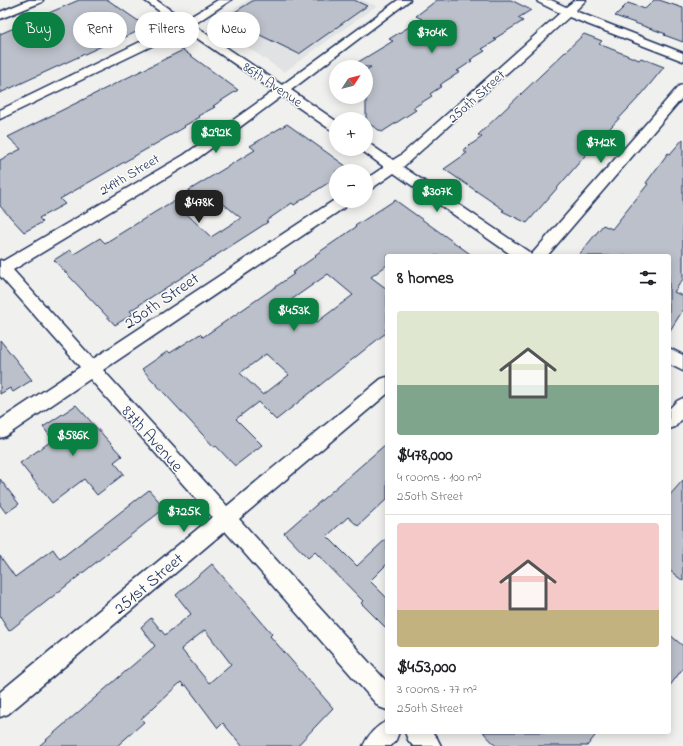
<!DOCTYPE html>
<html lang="en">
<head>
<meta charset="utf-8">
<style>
	:root { --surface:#fff; --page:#f2f2f2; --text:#202124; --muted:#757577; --line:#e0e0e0; --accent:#0b8043 }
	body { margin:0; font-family:"Indie Flower",sans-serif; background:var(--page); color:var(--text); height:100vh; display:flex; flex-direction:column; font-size:15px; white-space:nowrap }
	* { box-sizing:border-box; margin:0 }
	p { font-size:13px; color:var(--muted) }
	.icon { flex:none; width:22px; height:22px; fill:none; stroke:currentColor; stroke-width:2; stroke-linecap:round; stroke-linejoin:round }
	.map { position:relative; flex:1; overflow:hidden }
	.panel { position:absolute; left:385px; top:254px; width:286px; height:480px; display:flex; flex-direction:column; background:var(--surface); border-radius:4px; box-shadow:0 2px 10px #0003 }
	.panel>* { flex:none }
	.top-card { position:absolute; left:12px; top:12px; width:313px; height:36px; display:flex; gap:8px }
	.needle { width:26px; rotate:54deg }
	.buttons { position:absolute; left:329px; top:60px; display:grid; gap:8px }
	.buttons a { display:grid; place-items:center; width:44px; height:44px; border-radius:50%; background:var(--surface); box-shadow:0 2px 10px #0003; font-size:20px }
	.price { position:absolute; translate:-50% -34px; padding:0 9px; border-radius:8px; background:var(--accent); color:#fff; font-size:13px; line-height:26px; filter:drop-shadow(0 1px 2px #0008) }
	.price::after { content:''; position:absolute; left:50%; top:24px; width:12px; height:9px; margin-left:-6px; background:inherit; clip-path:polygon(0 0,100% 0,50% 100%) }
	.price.current { background:#222; color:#fff }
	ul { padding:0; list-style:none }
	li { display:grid; align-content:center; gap:8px; height:212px; padding:0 12px }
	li+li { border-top:1px solid var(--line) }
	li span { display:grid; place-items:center; height:124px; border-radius:4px; color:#555 }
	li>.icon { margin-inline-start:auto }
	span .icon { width:72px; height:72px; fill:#fffc; stroke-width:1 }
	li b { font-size:17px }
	h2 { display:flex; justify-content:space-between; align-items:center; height:48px; padding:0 12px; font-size:17px }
	.pill { padding:0 14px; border-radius:18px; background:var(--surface); box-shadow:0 2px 10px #0003; font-size:14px; line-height:36px }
	.pill.current { background:var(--accent); color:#fff }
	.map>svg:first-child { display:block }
</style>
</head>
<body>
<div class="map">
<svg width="683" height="746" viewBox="0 0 683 746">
	<rect width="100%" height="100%" fill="#f0f0ee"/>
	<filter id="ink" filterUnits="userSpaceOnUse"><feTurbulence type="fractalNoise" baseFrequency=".025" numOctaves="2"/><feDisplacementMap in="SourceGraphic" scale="8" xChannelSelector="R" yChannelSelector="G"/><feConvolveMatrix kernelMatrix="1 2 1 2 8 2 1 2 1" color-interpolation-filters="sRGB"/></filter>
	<g filter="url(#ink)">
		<!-- built -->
		<path fill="#e0e2e3" d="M248,0H363L376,6L284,72L212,23Z"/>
		<!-- building -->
		<g fill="#bbc0ca" stroke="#1b2f5e" fill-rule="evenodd">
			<path d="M79,0H108L147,27L119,40H115L0,93V34Z"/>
			<path d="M254,0H354L367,6L299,54L225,18Z"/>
			<path d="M437,0H511L531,10L518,18L523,21L494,39L497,40L482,49L485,51L470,60L472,61L457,71L460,72L444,82L440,85L442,86L430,94L432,96L413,108L416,110L382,132L366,122V70L371,67H350L393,41L389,39L422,19L416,16Z"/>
			<path d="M654,0H659L683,8V42L664,35L666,34L615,16L628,3L645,9Z"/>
			<path d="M584,34L602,41L599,44L639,60L641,58L664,67L642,94L596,143L527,223L502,211L504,210L444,169L467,153L463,150L482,137L478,135Z"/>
			<path d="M183,50L238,90L213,106L215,107L198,116L200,117L184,126L185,127L60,199L65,204L39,218L43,222L24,232L0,206V160L21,149L8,137Z"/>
			<path d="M287,124L350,169L346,171H336V178L331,181L294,205L292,203L266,221L268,222L142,303L130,311L133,314L115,325L54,260L70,250L74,254L100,238L105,243L173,201L211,237L241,218L210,193L198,201L186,192L255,150L250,146Z"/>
			<path d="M683,139V279L674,292L683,296V310L669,332V256H578L603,225L612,229L648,184L646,183L668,153L670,154Z"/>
			<path d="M395,200L473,256H387V265L371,277L387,289V327L385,330L387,332L276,420L258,402L236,419L262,445L235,466L216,446L214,447L142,369L168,351L170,353L200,334L203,337L294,274L292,273L316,256L315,255L356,227L355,226ZM328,274L353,295L317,322L291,300ZM266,354L289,375L263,395L240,373Z"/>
			<path d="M0,340L32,380L13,392L10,388L0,394Z"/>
			<path d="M76,405L122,456L114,462L124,474L97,495L84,479L52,503L20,463L53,440L43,427Z"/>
			<path d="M387,443V499L358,526L348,517L327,536L357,566L387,538V564L370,581L387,598V629L361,603L363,601L315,552L308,558L284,533Z"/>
			<path d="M0,479L19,504L6,513L0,505Z"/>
			<path d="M683,480V581L669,570V496Z"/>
			<path d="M149,490L165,508L9,631L0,617V556L15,577L53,549L60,559Z"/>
			<path d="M212,564L272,634L270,636L333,708L297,746H242L223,723L218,728L186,685L184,686L181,682L141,719L144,722L117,746H39L155,646L141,627L151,618L165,635L191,614L176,595ZM205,630L231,664L209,683L181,649Z"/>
			<path d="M669,634L683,646V668L669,687Z"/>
			<path d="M483,732H598L587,746H496Z"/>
		</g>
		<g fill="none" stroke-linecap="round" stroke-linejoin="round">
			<!-- minor casing -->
			<g stroke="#1b2f5e" stroke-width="3">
				<g id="minor">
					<path d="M29,0H43L42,2L0,19V12Z"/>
					<path d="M144,0H156L185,20L218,0H231L193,25L282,85L398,0H410L291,90L336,121V131L331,130L282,96L194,161L13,270L93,359L336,199V201H350L348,205L103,370L227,506L381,379L387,377V394L239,519L387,682V710L379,707L225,531L8,714L0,717V692L212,517L90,379L6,436L0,438V420L80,367L0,276V260L3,261L184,155L274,91L185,30L0,119V110L177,24Z"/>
					<path d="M537,0H551L566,7L575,0H586L575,11L683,53V61L569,17L403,167L529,252L531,255L679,86L683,85V97L547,256H513L394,173L371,189L366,191V179L384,167L360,149H366V144L371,145L393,160L401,155L560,13L538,2Z"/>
					<path d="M669,348L683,355V371L669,364Z"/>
					<path d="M683,398V418L675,427L669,429V409L677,401Z"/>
					<path d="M387,721V732H399L396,740L391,746H363C368,735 376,726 387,721Z"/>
					<path d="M405,732H432L437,738L441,746H413L408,740Z"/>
				</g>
			</g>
			<!-- minor -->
			<use href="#minor" fill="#fdfcf7" fill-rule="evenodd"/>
		</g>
	</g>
	<g text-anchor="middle" stroke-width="3" stroke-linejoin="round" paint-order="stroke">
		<!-- far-street labels -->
		<g font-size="14" fill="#1b2f5e" stroke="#fdfcf7">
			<text transform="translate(273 84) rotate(34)" y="5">86th Avenue</text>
			<text transform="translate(476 96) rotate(-42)" y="5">250th Street</text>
			<text transform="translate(129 174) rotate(-31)" y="5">249th Street</text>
		</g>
		<!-- street labels -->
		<g font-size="17" fill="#1b2f5e" stroke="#fdfcf7">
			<text transform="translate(161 300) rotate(-34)" y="6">250th Street</text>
			<text transform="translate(153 438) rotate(48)" y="6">87th Avenue</text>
			<text transform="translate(148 583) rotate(-40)" y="6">251st Street</text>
		</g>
	</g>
</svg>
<div class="buttons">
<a><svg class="needle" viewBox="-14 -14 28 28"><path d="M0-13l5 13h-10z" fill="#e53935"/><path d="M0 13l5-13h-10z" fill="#757577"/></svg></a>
<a>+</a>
<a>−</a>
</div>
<b class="price" style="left:432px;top:54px">$704K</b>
<b class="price" style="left:216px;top:154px">$292K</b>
<b class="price" style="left:601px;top:164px">$712K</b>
<b class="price" style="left:437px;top:213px">$307K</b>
<b class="price current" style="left:199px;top:224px">$478K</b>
<b class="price" style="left:294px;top:332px">$453K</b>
<b class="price" style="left:73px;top:457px">$586K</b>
<b class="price" style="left:184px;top:533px">$725K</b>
<div class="top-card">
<a class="pill current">Buy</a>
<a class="pill">Rent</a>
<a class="pill">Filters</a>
<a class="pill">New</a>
</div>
<section class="panel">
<h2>8 homes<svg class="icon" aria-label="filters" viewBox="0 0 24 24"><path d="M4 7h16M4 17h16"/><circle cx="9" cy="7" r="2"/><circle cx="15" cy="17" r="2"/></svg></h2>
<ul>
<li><span style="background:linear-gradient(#dfe7d0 60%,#7fa58c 0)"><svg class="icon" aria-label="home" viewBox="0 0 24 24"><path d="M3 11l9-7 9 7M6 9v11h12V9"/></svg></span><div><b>$478,000</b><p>4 rooms · 100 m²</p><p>250th Street</p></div></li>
<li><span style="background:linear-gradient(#f6c9c9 70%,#c2b280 0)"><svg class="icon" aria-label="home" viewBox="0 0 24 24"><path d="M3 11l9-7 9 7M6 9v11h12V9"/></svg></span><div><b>$453,000</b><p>3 rooms · 77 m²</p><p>250th Street</p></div></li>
</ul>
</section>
</div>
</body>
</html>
